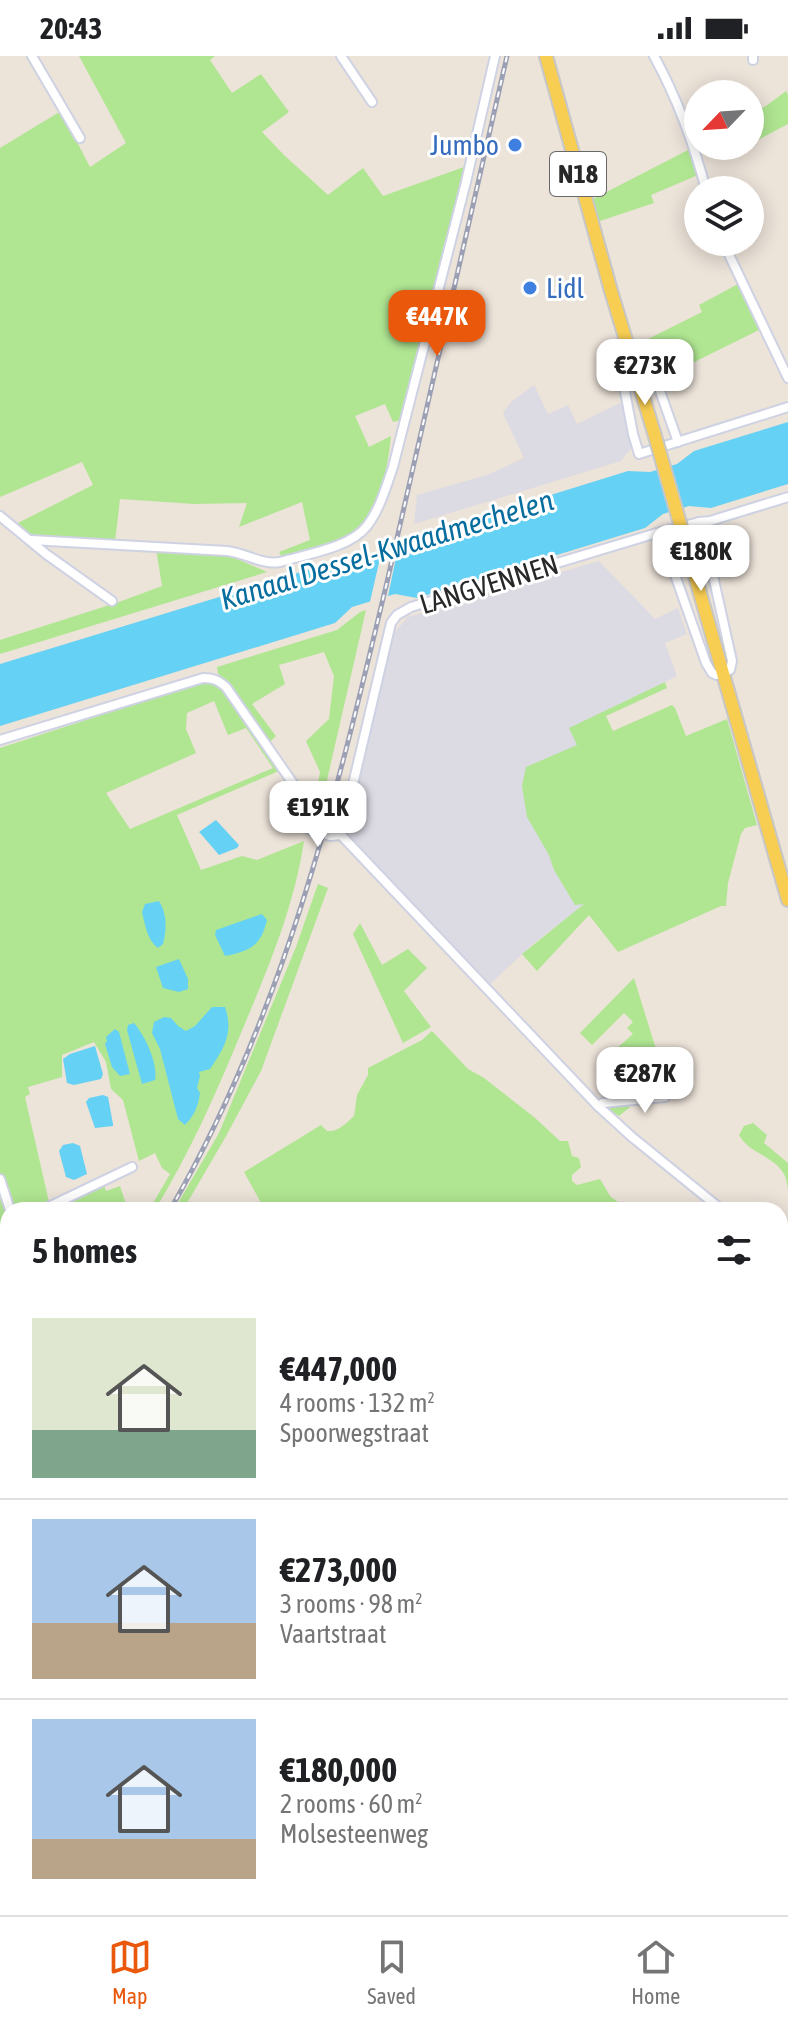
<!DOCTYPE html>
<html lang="en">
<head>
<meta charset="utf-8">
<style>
	:root { --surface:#fff; --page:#f6f6f6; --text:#202124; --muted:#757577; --line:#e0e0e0; --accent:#ea580c }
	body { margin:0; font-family:"Asap Condensed",sans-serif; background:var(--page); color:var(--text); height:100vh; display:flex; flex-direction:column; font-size:30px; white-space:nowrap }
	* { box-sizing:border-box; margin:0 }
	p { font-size:26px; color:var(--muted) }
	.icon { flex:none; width:44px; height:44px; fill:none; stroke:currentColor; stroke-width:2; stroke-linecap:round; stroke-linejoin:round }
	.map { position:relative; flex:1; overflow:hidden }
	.sheet { position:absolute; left:0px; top:1146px; width:788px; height:714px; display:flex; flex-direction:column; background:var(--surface); border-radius:24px 24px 0 0; box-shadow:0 4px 20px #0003 }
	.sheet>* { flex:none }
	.needle { width:52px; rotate:245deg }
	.controls { position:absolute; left:684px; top:24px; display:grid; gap:16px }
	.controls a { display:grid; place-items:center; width:80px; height:80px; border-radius:50%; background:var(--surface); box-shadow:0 4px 20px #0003; font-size:40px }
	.price { position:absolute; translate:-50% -68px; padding:0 18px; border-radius:16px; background:#fff; color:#222; font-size:26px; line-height:52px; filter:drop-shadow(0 2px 4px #0008) }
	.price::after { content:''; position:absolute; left:50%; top:48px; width:24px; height:18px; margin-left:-12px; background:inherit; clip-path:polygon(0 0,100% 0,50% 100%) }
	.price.active { background:var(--accent); color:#fff }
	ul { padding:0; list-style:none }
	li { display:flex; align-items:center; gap:24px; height:200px; padding:0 32px }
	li+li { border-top:2px solid var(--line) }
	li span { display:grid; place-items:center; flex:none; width:224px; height:160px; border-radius:0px; color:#555 }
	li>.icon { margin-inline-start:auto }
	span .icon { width:96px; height:96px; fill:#fffc; stroke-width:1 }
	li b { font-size:34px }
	h2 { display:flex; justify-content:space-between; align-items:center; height:96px; padding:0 32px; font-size:34px }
	.status { display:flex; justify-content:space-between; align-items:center; height:56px; padding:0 40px; background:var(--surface); direction:ltr }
	.status svg { height:22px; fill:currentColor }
	.tab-bar { display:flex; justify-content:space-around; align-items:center; height:112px; border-top:2px solid var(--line); background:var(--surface); font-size:22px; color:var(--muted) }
	.tab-bar a { display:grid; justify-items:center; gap:4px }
	.tab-bar .active { color:var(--accent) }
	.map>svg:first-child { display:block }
</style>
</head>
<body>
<div class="status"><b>20:43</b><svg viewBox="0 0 49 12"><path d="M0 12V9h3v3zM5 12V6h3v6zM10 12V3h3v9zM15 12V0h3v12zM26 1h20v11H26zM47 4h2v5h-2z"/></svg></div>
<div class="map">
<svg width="788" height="1859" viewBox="0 0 788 1859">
	<rect width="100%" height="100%" fill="#ece3d9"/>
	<!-- industrial -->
	<g fill="#dcdae3">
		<path d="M534,329L548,358L568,349L577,368L624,345L632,391L621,405L414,468L417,439L487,419L524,402L503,357L511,346Z"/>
		<path d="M599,505L655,563L678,552L687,578L665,587L677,620L570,672L580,694L585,848L533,888L489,929L359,795L351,783L349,769L388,595L394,577L408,561Z"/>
	</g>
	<!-- green -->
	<g fill="#b0e692" fill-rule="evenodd">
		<path d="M79,0H215L210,4L232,37L261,18L289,56L262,76L284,99L328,139L363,112L383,140L464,111L401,364L393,366L385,348L355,360L369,391L391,380C388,412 379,463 348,479C328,489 304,494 282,501L279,496L310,484L302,446L239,471L247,447L194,448L120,443L115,486L34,482L16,468L93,429L82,406L0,441V92L61,55L90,111L126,87Z"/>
		<path d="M786,35L788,39V68L750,88V57L766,50Z"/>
		<path d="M690,93L698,119L651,139L654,147L597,166L591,144Z"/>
		<path d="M738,228L759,274L660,323L652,304L640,287L702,256L699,249Z"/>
		<path d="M156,493L226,498L267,516L0,598V584L119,546L162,530Z"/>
		<path d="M366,554L316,772L308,767L307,756H313L320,716L306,685L329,663L334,620L324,596L279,609L285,628L252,648L276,680L269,687L218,617L217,611L337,574L360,556Z"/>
		<path d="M212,623L226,636L281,714L177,759L201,814L242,800L257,804L304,785C294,852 267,915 241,977C216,1038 189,1098 155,1154H149L170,1118L162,1112L155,1097L139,1105L123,1044L111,1033L106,1006L94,986L62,999V1021L28,1031L30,1038L25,1041L49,1146L30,1154H8V1218H0V692ZM214,645L228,679L246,672L273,712L130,773L106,737L196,697L186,673L187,657Z"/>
		<path d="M665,626L667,632L606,660L613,675L672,649L675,652L686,680L727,663L757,769L745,772L741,778L728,827L726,850H721L618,896L589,859L537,915L522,898L584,848L575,849L554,814L549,799L527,761L522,730L526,711L577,689L569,672Z"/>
		<path d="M318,828L328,832L261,1015L225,1082L183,1154H174L219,1077L296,891Z"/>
		<path d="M360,867L382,909L408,893L427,912L404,935L431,971L403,987L353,878Z"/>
		<path d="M634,922L659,1003L673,1009L667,1037L628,1039L630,1051L619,1060L605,1051L621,1029L614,1014L626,1009L617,992L633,978L627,972L633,966L624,957L592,989L580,977Z"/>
		<path d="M432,975L468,1013L484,1022L534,1061L560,1085H568L572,1100L579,1102L581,1111L572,1119V1125L577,1129L600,1123L610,1140L628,1154H265L244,1116L321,1069L327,1075C339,1076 346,1067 354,1060L357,1039L368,1019V1012L422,984Z"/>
		<path d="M753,1067L767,1079L764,1087L788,1107V1133C787,1129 787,1124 785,1120C776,1100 749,1098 739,1079L744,1070Z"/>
		<path d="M103,1127L106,1135L120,1130L128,1154H66L63,1146Z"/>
		<path d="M8,1419V1852H780V1522L788,1528V1859H0V1431Z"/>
	</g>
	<!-- water -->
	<g fill="#65d1f4">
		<path d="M788,366V428L711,452L689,450L663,458L645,472L417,542L395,538L352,551L335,567L0,670V608L350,501L373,504L414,492L431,476L628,415L650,416L677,408L694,395Z"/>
		<path d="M216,764L239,789L237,792L219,799L201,778L199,776Z"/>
		<path d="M159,845C167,857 167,874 163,888L158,892C147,884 145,868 142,856L145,848Z"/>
		<path d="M262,858L267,864C261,889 251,895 225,900L215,879L216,874Z"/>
		<path d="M179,903L188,923V933L179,936L163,932L156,911Z"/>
		<path d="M212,951H225C234,977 224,992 210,1013L199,1016L200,1020L197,1032L200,1037C198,1051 194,1060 185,1069L178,1063L160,993L152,977L154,966L164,961L171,962L178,970L186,975L195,970Z"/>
		<path d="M134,967C145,980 158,1007 155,1024L142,1028L127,974L128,969Z"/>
		<path d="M115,973L119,976L130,1018L120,1020L112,1011L105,988L107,985L106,981Z"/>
		<path d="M95,990L103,1018L101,1023L74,1029L67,1027L63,1003L70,998Z"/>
		<path d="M103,1039L108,1041L113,1068V1070L95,1072L86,1046L89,1042Z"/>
		<path d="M73,1087L80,1090L87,1118L74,1124L66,1121L59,1095L63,1089Z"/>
	</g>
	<!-- pier -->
	<path fill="#ece3d9" d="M398,492L387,545L369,550L381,498Z"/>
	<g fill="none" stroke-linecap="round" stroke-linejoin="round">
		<!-- street casing -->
		<g stroke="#ced2e2" stroke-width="12">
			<g id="street">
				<path d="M32,0L80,82"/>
				<path d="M341,0L372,46"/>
				<path d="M654,0C677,42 694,88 706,134"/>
				<path d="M753,0V4"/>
				<path d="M723,186L788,322"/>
				<path d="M678,386L649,304C640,291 621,290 620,309L633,378L639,398L788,351"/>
				<path d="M0,460L46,498L112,545"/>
				<path d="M660,476L706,607L712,617L716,619L730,614L732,605L706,488L699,466"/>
				<path d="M31,484L227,495C246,497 261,509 280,506C306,498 350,492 367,470C380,453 386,431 393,411L466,126L495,0"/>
				<path d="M0,684L203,622C213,622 218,624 226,631L301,739L303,762L306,771L311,774L330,780L341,779"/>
				<path d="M341,779L391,567L397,559L411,551L660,476L699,466L710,465L788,441"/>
				<path d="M341,779L598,1050L632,1081L722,1154"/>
				<path d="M598,1050L603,1047L665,1041L666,1039"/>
				<path d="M0,1123L10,1154"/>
				<path d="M42,1154L132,1111"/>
				<path d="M780,1199L788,1204"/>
				<path d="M0,1377L8,1365"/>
				<path d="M780,1401L788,1400"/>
				<path d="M0,1436L8,1426"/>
				<path d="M780,1456L788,1457"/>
			</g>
		</g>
		<!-- primary casing -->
		<g stroke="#c7c7c7" stroke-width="16">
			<g id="primary">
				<path d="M546,0L611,235L655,380"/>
				<path d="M685,485L788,844"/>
			</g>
		</g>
		<!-- street -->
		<use href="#street" stroke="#fff" stroke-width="8"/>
		<!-- primary -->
		<use href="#primary" stroke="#f7cd52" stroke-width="12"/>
		<!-- rail casing -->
		<g stroke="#9ca0b4" stroke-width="5">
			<g id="rail">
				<path d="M170,1154C284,957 335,745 387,526C427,351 467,175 507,0"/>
				<path d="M0,1410L8,1399"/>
			</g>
		</g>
		<!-- rail -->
		<use href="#rail" stroke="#fff" stroke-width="2" stroke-dasharray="6" stroke-linecap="butt"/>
		<!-- primary-bridge casing -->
		<g stroke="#c7c7c7" stroke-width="16" stroke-linecap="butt">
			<path id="primary-bridge" d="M655,380L685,485"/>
		</g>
		<!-- primary-bridge -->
		<use href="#primary-bridge" stroke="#f7cd52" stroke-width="12"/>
	</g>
	<!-- markers -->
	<g fill="#3f7fe0" stroke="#fff" stroke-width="3">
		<circle cx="515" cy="89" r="8"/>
		<circle cx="530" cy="232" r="8"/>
	</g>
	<g text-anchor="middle" stroke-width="6" stroke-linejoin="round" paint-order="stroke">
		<!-- shield labels -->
		<rect fill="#fff" stroke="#686868" stroke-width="2" x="550" y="96" width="56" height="44" rx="6"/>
		<g font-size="26" font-weight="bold" fill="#282828">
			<text x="578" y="127">N18</text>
		</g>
		<!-- shop labels -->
		<g font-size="28" fill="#366cbe" stroke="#fff" text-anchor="end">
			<text x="499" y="99">Jumbo</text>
			<text x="546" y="242" text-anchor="start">Lidl</text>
		</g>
		<!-- street labels -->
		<g font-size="28" fill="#282828" stroke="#fff">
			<text transform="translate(489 528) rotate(-17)" y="10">LANGVENNEN</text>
		</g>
		<!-- water labels -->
		<g font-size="30" font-style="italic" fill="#076d9e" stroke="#fff">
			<text transform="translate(387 494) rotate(-17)" y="10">Kanaal Dessel-Kwaadmechelen</text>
		</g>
	</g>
</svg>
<div class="controls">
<a><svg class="needle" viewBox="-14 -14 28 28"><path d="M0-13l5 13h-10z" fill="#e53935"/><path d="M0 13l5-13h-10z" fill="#757577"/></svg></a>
<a><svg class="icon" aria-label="layers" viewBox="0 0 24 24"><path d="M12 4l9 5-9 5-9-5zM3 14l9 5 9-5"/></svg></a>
</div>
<b class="price active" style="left:437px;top:302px">€447K</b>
<b class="price" style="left:645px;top:351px">€273K</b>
<b class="price" style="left:701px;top:537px">€180K</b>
<b class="price" style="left:318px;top:793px">€191K</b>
<b class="price" style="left:645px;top:1059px">€287K</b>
<section class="sheet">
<h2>5 homes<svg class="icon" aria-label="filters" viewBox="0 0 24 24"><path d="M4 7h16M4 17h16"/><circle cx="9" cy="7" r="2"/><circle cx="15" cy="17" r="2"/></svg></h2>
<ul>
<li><span style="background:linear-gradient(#dfe7d0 70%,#7fa58c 0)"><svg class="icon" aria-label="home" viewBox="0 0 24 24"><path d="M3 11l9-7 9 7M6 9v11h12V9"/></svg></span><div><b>€447,000</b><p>4 rooms · 132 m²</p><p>Spoorwegstraat</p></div></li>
<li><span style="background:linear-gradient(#a9c7e8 65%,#b9a48a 0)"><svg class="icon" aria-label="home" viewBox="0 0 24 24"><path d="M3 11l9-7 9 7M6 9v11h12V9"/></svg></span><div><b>€273,000</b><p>3 rooms · 98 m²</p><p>Vaartstraat</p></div></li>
<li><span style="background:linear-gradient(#a9c7e8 75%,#b9a48a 0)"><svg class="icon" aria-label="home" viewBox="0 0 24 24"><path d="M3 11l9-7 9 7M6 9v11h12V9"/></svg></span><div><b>€180,000</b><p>2 rooms · 60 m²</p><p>Molsesteenweg</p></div></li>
</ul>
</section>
</div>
<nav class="tab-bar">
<a class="active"><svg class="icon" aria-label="map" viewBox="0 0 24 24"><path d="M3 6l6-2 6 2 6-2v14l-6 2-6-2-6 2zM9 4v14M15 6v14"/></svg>Map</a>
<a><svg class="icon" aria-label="saved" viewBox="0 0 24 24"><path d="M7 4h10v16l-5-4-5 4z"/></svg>Saved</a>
<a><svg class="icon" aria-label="home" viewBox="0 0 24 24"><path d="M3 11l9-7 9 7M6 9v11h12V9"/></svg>Home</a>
</nav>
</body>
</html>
